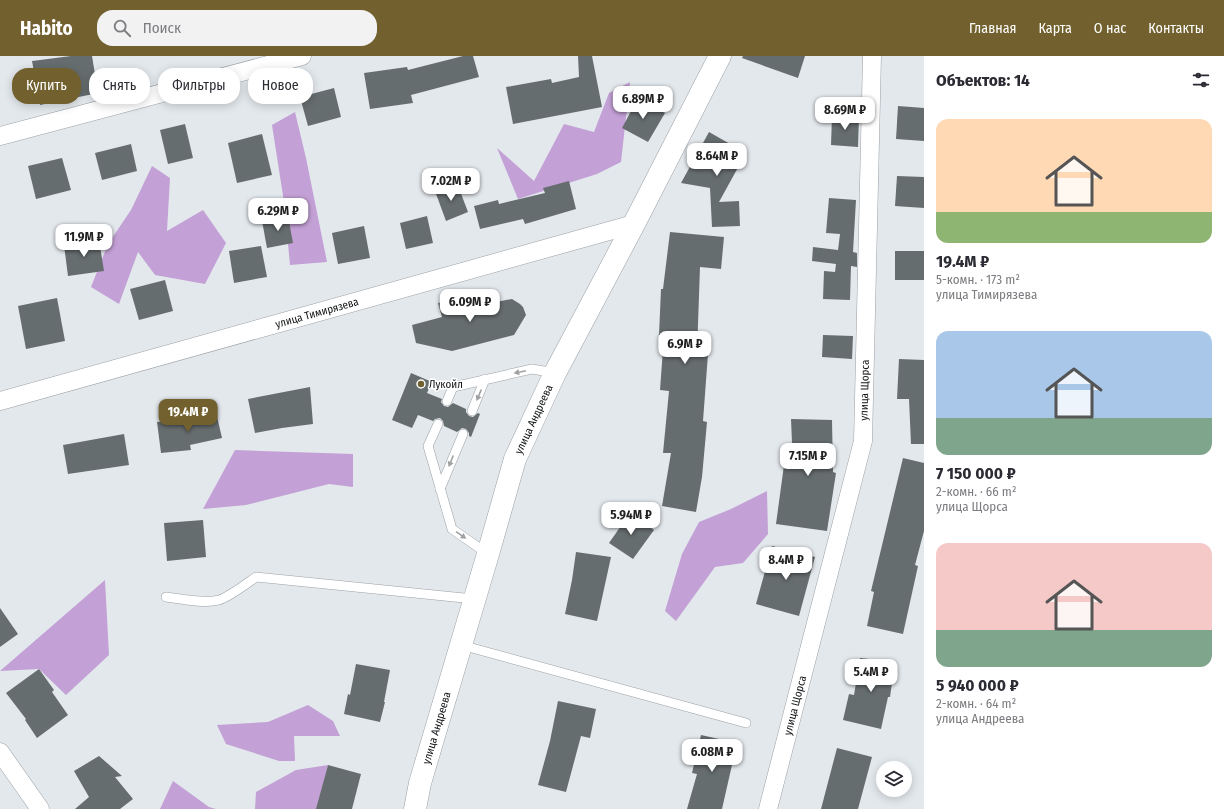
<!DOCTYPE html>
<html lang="ru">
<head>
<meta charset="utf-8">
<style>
	:root { --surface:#fff; --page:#f2f2f3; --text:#2b2b33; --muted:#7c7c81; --accent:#72612f }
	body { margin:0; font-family:"Fira Sans Condensed",sans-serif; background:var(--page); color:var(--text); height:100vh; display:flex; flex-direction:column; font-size:15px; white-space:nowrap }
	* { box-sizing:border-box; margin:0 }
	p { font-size:13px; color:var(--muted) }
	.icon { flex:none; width:22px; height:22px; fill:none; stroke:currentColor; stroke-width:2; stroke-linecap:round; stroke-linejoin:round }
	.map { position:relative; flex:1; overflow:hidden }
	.panel { display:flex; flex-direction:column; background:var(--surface); width:300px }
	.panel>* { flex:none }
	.top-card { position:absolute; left:12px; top:12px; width:380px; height:36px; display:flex; gap:8px }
	.tools { position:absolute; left:876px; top:705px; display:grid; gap:8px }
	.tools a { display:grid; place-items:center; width:36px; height:36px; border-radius:50%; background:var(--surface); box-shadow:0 2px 10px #0003; font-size:20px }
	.price { position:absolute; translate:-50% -34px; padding:0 9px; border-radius:8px; background:#fff; color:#222; font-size:13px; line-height:26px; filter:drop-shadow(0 1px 2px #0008) }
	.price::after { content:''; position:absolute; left:50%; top:24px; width:12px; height:9px; margin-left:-6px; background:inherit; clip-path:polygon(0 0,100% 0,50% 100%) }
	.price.on { background:var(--accent); color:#fff }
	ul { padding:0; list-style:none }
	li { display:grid; align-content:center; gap:8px; height:212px; padding:0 12px }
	li span { display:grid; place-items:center; height:124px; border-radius:12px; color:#555 }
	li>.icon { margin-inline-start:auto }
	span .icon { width:72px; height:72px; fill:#fffc; stroke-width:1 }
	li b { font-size:17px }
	h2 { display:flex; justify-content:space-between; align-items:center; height:48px; padding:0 12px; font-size:17px }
	.tag { padding:0 14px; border-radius:16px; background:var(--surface); box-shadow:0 2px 10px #0003; font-size:14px; line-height:36px }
	.tag.on { background:var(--accent); color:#fff }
	header { display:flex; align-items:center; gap:24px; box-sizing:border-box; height:56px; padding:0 20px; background:var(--accent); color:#fff }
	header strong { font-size:19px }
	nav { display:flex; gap:22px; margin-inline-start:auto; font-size:14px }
	.search { width:280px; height:36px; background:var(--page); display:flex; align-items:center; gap:10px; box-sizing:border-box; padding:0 14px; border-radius:16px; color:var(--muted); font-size:15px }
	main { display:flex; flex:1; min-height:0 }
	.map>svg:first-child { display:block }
</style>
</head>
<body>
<header>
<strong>Habito</strong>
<div class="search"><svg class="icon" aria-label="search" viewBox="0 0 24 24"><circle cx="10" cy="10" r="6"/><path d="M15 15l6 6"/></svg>Поиск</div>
<nav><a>Главная</a><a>Карта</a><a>О нас</a><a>Контакты</a></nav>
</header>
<main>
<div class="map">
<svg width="924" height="753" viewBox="0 0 924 753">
	<rect width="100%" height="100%" fill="#e3e8ed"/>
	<!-- forest -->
	<g fill="#c3a0d5">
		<path d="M630,26L621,106L597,118L518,143L497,92L534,125L564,68L594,76L609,37Z"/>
		<path d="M295,56L306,102L327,206L290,209L284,146L272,69Z"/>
		<path d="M152,110L170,122L167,175L203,154L226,187L205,228L155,219L138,196L119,248L91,231L108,188L131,154Z"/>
		<path d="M235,394L353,398V431L329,428L246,449L203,453Z"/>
		<path d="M767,435L768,478L743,507L715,511L676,565L665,555L682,498L699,466L731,453Z"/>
		<path d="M105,524L109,599L66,639L39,613L0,615Z"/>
		<path d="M308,649L333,665L340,680H294L295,705H279L226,688L217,669L268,666Z"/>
		<path d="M328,709L317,753H255L256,736L296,714Z"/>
		<path d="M173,725L209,751L216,753H160Z"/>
	</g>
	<!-- building -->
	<g fill="#666d6f">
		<path d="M71,0H92L98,37L40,49L32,5Z"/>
		<path d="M463,0H473L479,21L411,39L413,47L370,53L364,17L407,11L408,14Z"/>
		<path d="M578,0H592L602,51L513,68L506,31L551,23L552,27L579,21Z"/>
		<path d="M743,0H805L798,22L742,2Z"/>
		<path d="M334,32L341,61L308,70L300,41Z"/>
		<path d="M638,42L665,57L648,86L622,72Z"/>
		<path d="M898,50L924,52V85L896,83Z"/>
		<path d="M832,60L859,61L858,91L831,89Z"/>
		<path d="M185,68L193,102L168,108L160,74Z"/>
		<path d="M709,76L746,97L719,146L739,145L740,170L712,171L710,132L681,127Z"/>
		<path d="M262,78L272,119L237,127L228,87Z"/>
		<path d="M131,88L137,115L102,124L95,97Z"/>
		<path d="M62,102L71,134L36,143L28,110Z"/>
		<path d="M897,120L924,121V152L895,150Z"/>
		<path d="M569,125L576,153L525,168L523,163L480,173L474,150L498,144L499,148L545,137L543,132Z"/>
		<path d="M457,127L468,156L446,165L435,135Z"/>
		<path d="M829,142L856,144L853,196L857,197V211L851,210L850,244L823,243L824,215L835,216L836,208L812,205L813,191L838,194L840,178L826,177Z"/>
		<path d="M288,160L293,187L267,192L262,165Z"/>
		<path d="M427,160L433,187L406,193L400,167Z"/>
		<path d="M364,170L370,202L338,208L332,177Z"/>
		<path d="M670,176L724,181L721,213L700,211L697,297L708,298L703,365L707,366L702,421L696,456L662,450L671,397H663L669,335L660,334L664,279H659L661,233H663Z"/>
		<path d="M99,184L104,215L68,220L64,189Z"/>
		<path d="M261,190L267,221L234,227L229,195Z"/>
		<rect x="895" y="195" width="29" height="29"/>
		<path d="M165,224L173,255L139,264L130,233Z"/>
		<path d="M474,237L477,250L506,244L512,243L520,248L523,251L526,259L514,279L452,295L416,287L412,269L442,261L438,247Z"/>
		<path d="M57,242L65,285L26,293L18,250Z"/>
		<path d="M823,279L853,280L852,303L822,301Z"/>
		<path d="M899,303L924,304V388H911L909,343H897Z"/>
		<path d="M411,317L432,326L427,337L442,343L441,346L444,350L448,351L453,347L466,353V356L469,360L473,361L478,357L480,358L471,381L469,380V377L466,373L462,372L457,376L444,370L443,365L440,362L435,363L433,365L418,359L412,372L392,364Z"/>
		<path d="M310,331L313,368L282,372L255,377L248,343Z"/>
		<path d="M216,356L222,382L190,389L191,394L161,397L157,366L187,363Z"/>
		<path d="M791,363L832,364L833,416L836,417L827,475L776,468L784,409L793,411Z"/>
		<path d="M124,378L129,409L68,418L63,389Z"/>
		<path d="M903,402L924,407V475L915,509L918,510L903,578L867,570L874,536L871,535Z"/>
		<path d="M630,457L654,474L633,503L609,487Z"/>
		<path d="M203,464L206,501L167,505L164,467Z"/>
		<path d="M772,490L815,501L799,560L756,548Z"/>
		<path d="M576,496L611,501L597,565L565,558L572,524Z"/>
		<path d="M0,552L18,578L0,591Z"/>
		<path d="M860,602L895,606L890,641H888L881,673L843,664L849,638L854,639Z"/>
		<path d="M356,608L390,614L384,646H385L380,666L344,658L348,638L350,639Z"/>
		<path d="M39,613L54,634L52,636L68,659L37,682L25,664L26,663L6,637Z"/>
		<path d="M558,645L596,653L590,682L581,680L566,736L538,729L550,685Z"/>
		<path d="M701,679L737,687L722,753H687L697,718L692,717Z"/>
		<path d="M837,692L872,701L858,753H821Z"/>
		<path d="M99,700L122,720L115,721L133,743L120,753H75L89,741L74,715Z"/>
		<path d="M328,709L361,718L352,753H316Z"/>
	</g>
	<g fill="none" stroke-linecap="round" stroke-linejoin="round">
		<!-- lane casing -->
		<g stroke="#9ba0a5" stroke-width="10">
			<g id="lane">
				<path d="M447,345L453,331L532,313L555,317"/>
				<path d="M472,355L485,323"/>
				<path d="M438,368L428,390L452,473L488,498"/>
				<path d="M440,433L463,378"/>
				<path d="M166,541C181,543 205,548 219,544C229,541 246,528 256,521L474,543"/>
				<path d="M461,589L746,667"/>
			</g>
		</g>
		<!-- street casing -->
		<g stroke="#9ba0a5" stroke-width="19">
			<g id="street">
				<path d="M0,80L302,0"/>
				<path id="s1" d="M0,345L634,168"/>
				<path d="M0,696L40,753"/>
				<path id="s2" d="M768,753L863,385L872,0"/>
			</g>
		</g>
		<!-- primary casing -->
		<g stroke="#9ba0a5" stroke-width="23">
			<g id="primary">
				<path id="s3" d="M415,753L420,727L488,498L515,403L555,317L634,168L720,0"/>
			</g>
		</g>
		<!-- lane -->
		<use href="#lane" stroke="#fff" stroke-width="9"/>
		<!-- street -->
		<use href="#street" stroke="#fff" stroke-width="18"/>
		<!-- primary -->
		<use href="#primary" stroke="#fff" stroke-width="22"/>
	</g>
	<!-- one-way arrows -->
	<defs><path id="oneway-solid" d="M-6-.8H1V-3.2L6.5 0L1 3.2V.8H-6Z"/></defs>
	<g fill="#9fa0a1">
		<use href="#oneway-solid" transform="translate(520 316) rotate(168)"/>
		<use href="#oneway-solid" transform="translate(479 339) rotate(113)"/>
		<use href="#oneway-solid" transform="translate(451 405) rotate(112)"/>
		<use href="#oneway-solid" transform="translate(461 479) rotate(35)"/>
	</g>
	<!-- markers -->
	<circle fill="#72612f" stroke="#fff" stroke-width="1.5" cx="421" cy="328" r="4"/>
	<g text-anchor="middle" stroke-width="3" stroke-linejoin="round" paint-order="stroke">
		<!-- street labels -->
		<g font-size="11" fill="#0f1113" stroke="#fff">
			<text dy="4" stroke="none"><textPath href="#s1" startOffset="329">улица Тимирязева</textPath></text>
			<text dy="4" stroke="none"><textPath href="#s2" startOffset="431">улица Щорса</textPath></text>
			<text dy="4" stroke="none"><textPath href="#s3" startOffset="408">улица Андреева</textPath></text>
			<text dy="4" stroke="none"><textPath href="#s2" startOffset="107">улица Щорса</textPath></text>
			<text dy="4" stroke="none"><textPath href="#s3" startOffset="84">улица Андреева</textPath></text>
		</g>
		<!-- poi labels -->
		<g font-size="11" fill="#0f1113" stroke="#fff" text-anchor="start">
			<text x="429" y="332">Лукойл</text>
		</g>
	</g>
</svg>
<div class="tools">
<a><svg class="icon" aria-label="layers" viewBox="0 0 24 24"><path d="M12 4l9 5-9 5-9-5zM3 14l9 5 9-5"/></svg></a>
</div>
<b class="price" style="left:643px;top:64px">6.89M ₽</b>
<b class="price" style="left:845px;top:75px">8.69M ₽</b>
<b class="price" style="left:717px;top:121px">8.64M ₽</b>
<b class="price" style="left:451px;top:146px">7.02M ₽</b>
<b class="price" style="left:278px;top:176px">6.29M ₽</b>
<b class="price" style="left:84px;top:202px">11.9M ₽</b>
<b class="price" style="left:470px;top:267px">6.09M ₽</b>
<b class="price" style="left:685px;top:309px">6.9M ₽</b>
<b class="price on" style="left:188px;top:377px">19.4M ₽</b>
<b class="price" style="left:808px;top:421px">7.15M ₽</b>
<b class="price" style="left:631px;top:480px">5.94M ₽</b>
<b class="price" style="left:786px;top:525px">8.4M ₽</b>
<b class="price" style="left:871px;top:637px">5.4M ₽</b>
<b class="price" style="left:712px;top:717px">6.08M ₽</b>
<div class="top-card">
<a class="tag on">Купить</a>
<a class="tag">Снять</a>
<a class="tag">Фильтры</a>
<a class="tag">Новое</a>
</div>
</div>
<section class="panel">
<h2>Объектов: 14<svg class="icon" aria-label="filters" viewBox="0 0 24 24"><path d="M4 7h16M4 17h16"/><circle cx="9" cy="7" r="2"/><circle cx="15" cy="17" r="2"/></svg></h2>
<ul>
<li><span style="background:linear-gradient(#ffd9b3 75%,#8fb573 0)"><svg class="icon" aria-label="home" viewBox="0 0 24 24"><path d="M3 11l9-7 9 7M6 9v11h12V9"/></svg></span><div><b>19.4M ₽</b><p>5-комн. · 173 m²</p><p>улица Тимирязева</p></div></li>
<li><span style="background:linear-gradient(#a9c7e8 70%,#7fa58c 0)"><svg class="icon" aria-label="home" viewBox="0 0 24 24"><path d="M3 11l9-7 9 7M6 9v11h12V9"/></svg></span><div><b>7 150 000 ₽</b><p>2-комн. · 66 m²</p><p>улица Щорса</p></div></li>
<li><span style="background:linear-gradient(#f6c9c9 70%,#7fa58c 0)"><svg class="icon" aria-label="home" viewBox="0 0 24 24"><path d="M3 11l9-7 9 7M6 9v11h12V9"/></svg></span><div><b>5 940 000 ₽</b><p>2-комн. · 64 m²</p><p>улица Андреева</p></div></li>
</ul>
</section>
</main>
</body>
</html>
